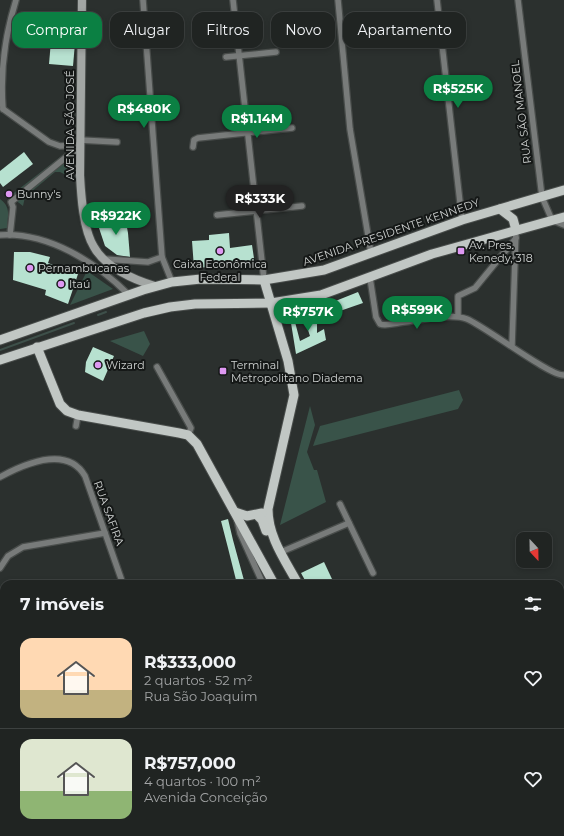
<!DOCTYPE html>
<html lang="pt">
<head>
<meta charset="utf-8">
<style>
	:root { --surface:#202422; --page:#2d302f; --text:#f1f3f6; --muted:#a2a4a5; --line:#3d4140; --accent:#0b8043 }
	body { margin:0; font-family:Montserrat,sans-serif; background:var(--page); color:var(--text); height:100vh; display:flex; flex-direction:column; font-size:15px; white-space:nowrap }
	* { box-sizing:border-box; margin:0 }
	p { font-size:13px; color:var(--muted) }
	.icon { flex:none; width:22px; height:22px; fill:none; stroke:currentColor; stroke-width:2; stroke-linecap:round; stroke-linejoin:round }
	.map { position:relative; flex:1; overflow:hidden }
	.details { position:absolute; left:0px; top:580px; width:564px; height:256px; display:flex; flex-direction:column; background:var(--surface); border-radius:12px 12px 0 0; box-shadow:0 2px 6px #0003,0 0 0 1px var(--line) }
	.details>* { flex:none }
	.top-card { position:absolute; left:12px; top:12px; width:540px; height:36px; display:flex; gap:8px }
	.needle { width:26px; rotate:158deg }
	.fabs { position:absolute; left:516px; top:532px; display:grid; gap:8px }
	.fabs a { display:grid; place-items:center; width:36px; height:36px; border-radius:8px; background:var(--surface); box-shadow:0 2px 6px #0003,0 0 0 1px var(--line); font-size:20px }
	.price { position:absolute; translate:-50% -34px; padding:0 9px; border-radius:14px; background:var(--accent); color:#fff; font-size:13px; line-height:26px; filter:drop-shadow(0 1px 2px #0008) }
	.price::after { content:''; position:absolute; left:50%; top:24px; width:12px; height:9px; margin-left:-6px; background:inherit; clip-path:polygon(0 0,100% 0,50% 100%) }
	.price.selected { background:#222; color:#fff }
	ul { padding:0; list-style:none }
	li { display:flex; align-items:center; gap:12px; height:100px; padding:0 20px }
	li+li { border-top:1px solid var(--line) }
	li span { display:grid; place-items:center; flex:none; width:112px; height:80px; border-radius:12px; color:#555 }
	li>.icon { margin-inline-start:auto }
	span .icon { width:48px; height:48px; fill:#fffc; stroke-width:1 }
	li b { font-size:17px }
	h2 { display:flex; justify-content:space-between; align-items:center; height:48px; padding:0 20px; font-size:17px }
	.chip { padding:0 14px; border-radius:12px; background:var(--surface); box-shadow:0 2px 6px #0003,0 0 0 1px var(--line); font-size:14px; line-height:36px }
	.chip.selected { background:var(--accent); color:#fff }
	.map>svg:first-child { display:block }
</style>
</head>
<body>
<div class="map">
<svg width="564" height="836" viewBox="0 0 564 836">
	<rect width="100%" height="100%" fill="#2b302e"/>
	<!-- green -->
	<g fill="#395349">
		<path d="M64,154L67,158L68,176L60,172H55L25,197L23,206L10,196Z"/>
		<path d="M0,199C11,207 8,215 7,228L0,229Z"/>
		<path d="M87,271L113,289L70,305Z"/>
		<path d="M144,331L150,344L143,356L110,341Z"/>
		<path d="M459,390L463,400L458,409L313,446L320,426Z"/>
		<path d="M310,406L315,425L307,452L314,470H317L326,502L280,525Z"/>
	</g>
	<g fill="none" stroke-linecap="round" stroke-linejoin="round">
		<!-- stream -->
		<g stroke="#3e504a" stroke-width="2">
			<path d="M98,315L106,312"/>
			<path d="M0,350L74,323"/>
		</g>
	</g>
	<!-- building -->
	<g fill="#b7e1d0">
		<path d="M51,41L75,43L73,66L49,64Z"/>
		<path d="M24,152L33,164L3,187L0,183V171Z"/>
		<path d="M125,217L128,233L130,257L117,255L105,246L97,222Z"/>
		<path d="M229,233L230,248L252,245L255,265L211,269V267L194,268L192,241L209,240V235Z"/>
		<path d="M14,252H30L50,257L48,263L78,274L68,304L45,295L46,290L13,280Z"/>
		<path d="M358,292L363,303L337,312L333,302Z"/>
		<path d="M312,306L315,316L313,320L317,322V333L324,329L326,340L296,354L291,323L295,322L300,341L310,336L301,309Z"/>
		<path d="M93,347L114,356L103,381L85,372L86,362Z"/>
		<path d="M228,519L233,540L245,584H237L228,548L221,521Z"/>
		<path d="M324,562L332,579L322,584H307L301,573Z"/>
	</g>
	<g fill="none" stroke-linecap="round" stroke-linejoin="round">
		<!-- street casing -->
		<g stroke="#494d4b" stroke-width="8">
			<g id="street">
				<path d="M143,0L162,257L172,282"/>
				<path d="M233,0L264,280"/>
				<path d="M338,0L350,129L371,253"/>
				<path d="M437,0L462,220"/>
				<path d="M518,0L542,197L552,220L564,225"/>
				<path d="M226,57L276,52"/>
				<path d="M3,109C0,72 5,35 16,0"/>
				<path d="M3,109L49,142L60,146L80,145"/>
				<path d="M80,140L117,142"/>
				<path d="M193,147L194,140L198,138L292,128"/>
				<path d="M217,215L302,206"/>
				<path d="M0,235C48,232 96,262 129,295"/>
				<path d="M10,235L13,207L11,202L65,158L80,148"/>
				<path d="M104,259L148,262L162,257"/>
				<path d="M370,278L376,317L380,324C385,326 392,324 398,323C416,321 450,312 467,319C486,327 551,377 564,375"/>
				<path d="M458,316V296L475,288L516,238"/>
				<path d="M512,345L516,230"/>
				<path d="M157,367L191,428L188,435"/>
				<path d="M76,426L78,415"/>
				<path d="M0,477C24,464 67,445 85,476L123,584"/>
				<path d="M340,504L373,573"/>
				<path d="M237,520L240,533L263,584"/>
				<path d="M281,552L349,523"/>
				<path d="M0,568L8,556L23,547L105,533"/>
				<path d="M0,617L4,616"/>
				<path d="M0,698H4"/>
				<path d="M0,799L4,798"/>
				<path d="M38,832L39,836"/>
				<path d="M135,832L136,836"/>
				<path d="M233,832L234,836"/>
				<path d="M428,832L431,836"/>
				<path d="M333,835L380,836"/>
			</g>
		</g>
		<!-- secondary casing -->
		<g stroke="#494d4b" stroke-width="10">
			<path id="secondary" d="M82,0L80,175C81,195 83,230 94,247C105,267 134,280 155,286"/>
		</g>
		<!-- primary casing -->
		<g stroke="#494d4b" stroke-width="11">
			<g id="primary">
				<path d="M500,209L513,219L516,230"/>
				<path d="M264,280L288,361L294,395L268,509C268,537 285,560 298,584"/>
				<path d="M0,340L143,290L172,282L201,279L264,280L324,270L462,220L564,190"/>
				<path d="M37,347L60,404L67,411L78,415L179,433L188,435L197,444L274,584"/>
				<path d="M0,360L144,313L170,307L195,304L271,303L321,295L432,254L564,217"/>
				<path d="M235,512L247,516L262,513"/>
				<path d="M257,515L262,520L266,531"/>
				<path d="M443,832L446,836"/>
				<path d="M465,832L468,836"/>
			</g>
		</g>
		<!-- street -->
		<use href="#street" stroke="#787b7a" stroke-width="5.5"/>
		<!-- secondary -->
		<use href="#secondary" stroke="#a2a6a4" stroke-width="8"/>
		<!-- primary -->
		<use href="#primary" stroke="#c1c7c4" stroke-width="9"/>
	</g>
	<!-- markers -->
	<g fill="#de98f2" stroke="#151817" stroke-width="1.5">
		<circle cx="9" cy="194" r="4"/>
		<circle cx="220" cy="251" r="4"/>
		<rect x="457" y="247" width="8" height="8" rx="2"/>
		<circle cx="30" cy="268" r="4"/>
		<circle cx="61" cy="284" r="4"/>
		<circle cx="98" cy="365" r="4"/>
		<rect x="219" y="367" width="8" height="8" rx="2"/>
	</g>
	<g text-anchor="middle" stroke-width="4" stroke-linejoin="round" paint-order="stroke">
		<!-- street labels -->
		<g font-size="11" fill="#cfd2d1" stroke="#151817">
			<text transform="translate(521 112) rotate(-97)" y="4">RUA SÃO MANOEL</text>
			<text transform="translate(70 125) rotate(-90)" y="4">AVENIDA SÃO JOSÉ</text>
			<text transform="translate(391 232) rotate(-19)" y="4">AVENIDA PRESIDENTE KENNEDY</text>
			<text transform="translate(109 513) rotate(70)" y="4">RUA SAFIRA</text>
		</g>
		<!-- poi labels -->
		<g font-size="11" fill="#cfd2d1" stroke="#151817" text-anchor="start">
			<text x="17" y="198">Bunny's</text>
			<text x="469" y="249">Av. Pres.<tspan x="469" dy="13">Kenedy, 318</tspan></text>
			<text x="220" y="268" text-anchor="middle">Caixa Econômica<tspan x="220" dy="13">Federal</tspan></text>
			<text x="38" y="272">Pernambucanas</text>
			<text x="69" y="288">Itaú</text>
			<text x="106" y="369">Wizard</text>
			<text x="231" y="369">Terminal<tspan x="231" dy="13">Metropolitano Diadema</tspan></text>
		</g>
	</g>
</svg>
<div class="fabs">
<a><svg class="needle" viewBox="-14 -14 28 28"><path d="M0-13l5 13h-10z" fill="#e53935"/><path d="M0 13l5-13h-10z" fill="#a2a4a5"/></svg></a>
</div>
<b class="price" style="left:458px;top:109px">R$525K</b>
<b class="price" style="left:144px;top:129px">R$480K</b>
<b class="price" style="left:257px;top:139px">R$1.14M</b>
<b class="price selected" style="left:260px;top:219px">R$333K</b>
<b class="price" style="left:116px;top:236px">R$922K</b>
<b class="price" style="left:417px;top:330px">R$599K</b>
<b class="price" style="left:308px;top:332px">R$757K</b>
<div class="top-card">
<a class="chip selected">Comprar</a>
<a class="chip">Alugar</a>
<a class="chip">Filtros</a>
<a class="chip">Novo</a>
<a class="chip">Apartamento</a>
</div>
<section class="details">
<h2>7 imóveis<svg class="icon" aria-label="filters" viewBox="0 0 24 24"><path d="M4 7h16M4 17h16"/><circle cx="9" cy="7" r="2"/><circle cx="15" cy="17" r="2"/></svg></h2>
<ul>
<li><span style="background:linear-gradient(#ffd9b3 65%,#c2b280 0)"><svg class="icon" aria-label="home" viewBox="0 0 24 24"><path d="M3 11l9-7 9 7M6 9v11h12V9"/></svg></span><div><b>R$333,000</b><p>2 quartos · 52 m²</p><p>Rua São Joaquim</p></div><svg class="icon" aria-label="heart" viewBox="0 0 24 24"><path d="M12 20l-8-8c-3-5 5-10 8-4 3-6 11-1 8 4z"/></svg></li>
<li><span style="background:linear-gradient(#dfe7d0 65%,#8fb573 0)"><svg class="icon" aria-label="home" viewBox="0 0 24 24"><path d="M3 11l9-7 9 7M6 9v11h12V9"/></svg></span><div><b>R$757,000</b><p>4 quartos · 100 m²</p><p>Avenida Conceição</p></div><svg class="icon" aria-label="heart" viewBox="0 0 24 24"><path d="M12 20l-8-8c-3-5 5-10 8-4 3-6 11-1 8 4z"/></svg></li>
</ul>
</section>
</div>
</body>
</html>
